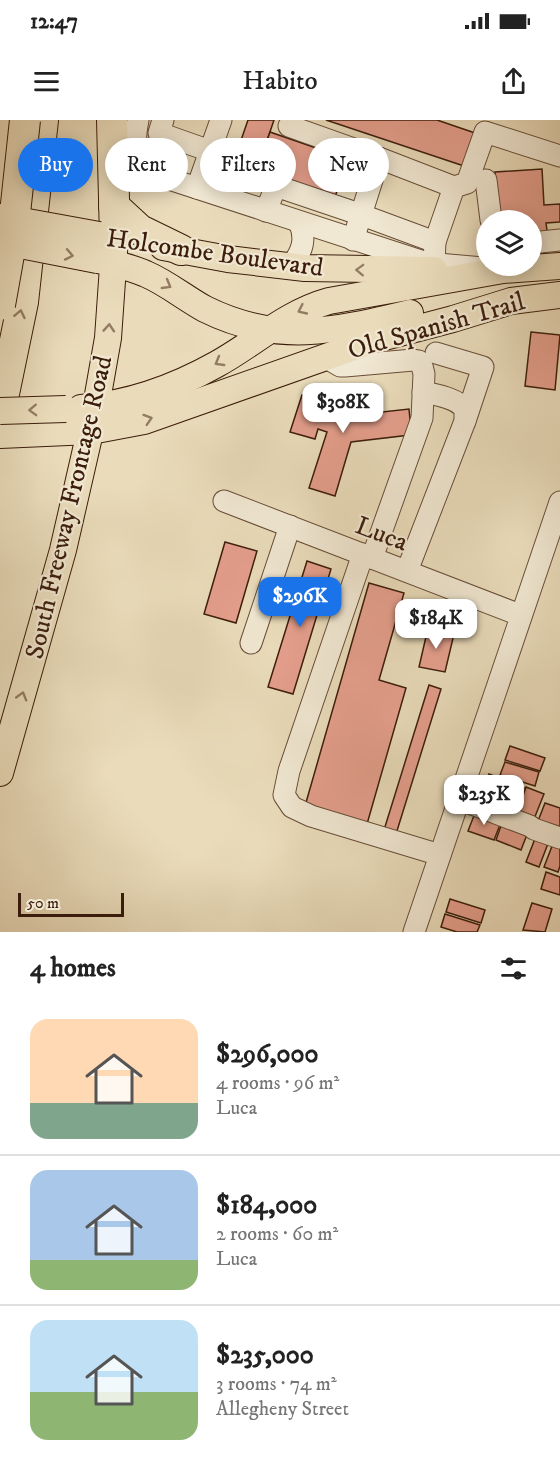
<!DOCTYPE html>
<html lang="en">
<head>
<meta charset="utf-8">
<style>
	:root { --surface:#fff; --page:#f6f6f6; --text:#222; --muted:#767676; --line:#e0e0e0; --accent:#1a73e8 }
	body { margin:0; font-family:"IM FELL DW Pica",serif; background:var(--page); color:var(--text); height:100vh; display:flex; flex-direction:column; font-size:22px; white-space:nowrap }
	* { box-sizing:border-box; margin:0 }
	p { font-size:20px; color:var(--muted) }
	.icon { flex:none; width:33px; height:33px; fill:none; stroke:currentColor; stroke-width:2; stroke-linecap:round; stroke-linejoin:round }
	.map { position:relative; height:812px; overflow:hidden }
	.details { display:flex; flex-direction:column; background:var(--surface); flex:1 }
	.details>* { flex:none }
	.banner { position:absolute; left:18px; top:18px; width:525px; height:54px; display:flex; gap:12px }
	.controls { position:absolute; left:476px; top:90px; display:grid; gap:12px }
	.controls a { display:grid; place-items:center; width:66px; height:66px; border-radius:50%; background:var(--surface); box-shadow:0 3px 15px #0003; font-size:30px }
	.scale { position:absolute; left:18px; bottom:15px; width:106px; box-sizing:border-box; padding-left:6px; border:3px solid #3c1d0b; border-top:0; font-size:16px; line-height:21px; white-space:nowrap; color:#3c1d0b; -webkit-text-stroke:4px #f1e8d3; paint-order:stroke }
	.price { position:absolute; translate:-50% -51px; padding:0 14px; border-radius:12px; background:#fff; color:#222; font-size:20px; line-height:39px; filter:drop-shadow(0 2px 3px #0008) }
	.price::after { content:''; position:absolute; left:50%; top:36px; width:18px; height:14px; margin-left:-9px; background:inherit; clip-path:polygon(0 0,100% 0,50% 100%) }
	.price.current { background:var(--accent); color:#fff }
	ul { padding:0; list-style:none }
	li { display:flex; align-items:center; gap:18px; height:150px; padding:0 30px }
	li+li { border-top:2px solid var(--line) }
	li span { display:grid; place-items:center; flex:none; width:168px; height:120px; border-radius:18px; color:#555 }
	li>.icon { margin-inline-start:auto }
	span .icon { width:72px; height:72px; fill:#fffc; stroke-width:1 }
	li b { font-size:26px }
	h2 { display:flex; justify-content:space-between; align-items:center; height:72px; padding:0 30px; font-size:26px }
	.pill { padding:0 21px; border-radius:27px; background:var(--surface); box-shadow:0 3px 15px #0003; font-size:21px; line-height:54px }
	.pill.current { background:var(--accent); color:#fff }
	.status { display:flex; justify-content:space-between; align-items:center; height:42px; padding:0 30px; background:var(--surface); direction:ltr }
	.status svg { height:16px; fill:currentColor }
	header { display:flex; justify-content:space-between; align-items:center; height:78px; padding:0 30px; background:var(--surface); font-size:27px; font-weight:600 }
	.map>svg:first-child { display:block }
</style>
</head>
<body>
<div class="status"><b>12:47</b><svg viewBox="0 0 49 12"><path d="M0 12V9h3v3zM5 12V6h3v6zM10 12V3h3v9zM15 12V0h3v12zM26 1h20v11H26zM47 4h2v5h-2z"/></svg></div>
<header><svg class="icon" aria-label="menu" viewBox="0 0 24 24"><path d="M4 6h16M4 12h16M4 18h16"/></svg>Habito<svg class="icon" aria-label="share" viewBox="0 0 24 24"><path d="M12 15V3M7 8l5-5 5 5M5 13v7h14v-7"/></svg></header>
<div class="map">
<svg width="560" height="812" viewBox="0 0 560 812">
	<rect width="100%" height="100%" fill="#eadcbb"/>
	<filter id="stains"><feTurbulence type="fractalNoise" baseFrequency=".00333" numOctaves="4"/><feColorMatrix values="0 0 0 0 .2 0 0 0 0 .09 0 0 0 0 .02 0 0 0 .5 -.17"/></filter>
	<radialGradient id="worn" r=".72"><stop offset=".6" stop-color="#630" stop-opacity="0"/><stop offset="1" stop-color="#630" stop-opacity=".3"/></radialGradient>
	<!-- building -->
	<g fill="#e59f8d" stroke="#3c1d0b" stroke-width="1.5">
		<path d="M248,0H274L257,50L272,56L268,68L229,55Z"/>
		<path d="M326,0H437L478,14L467,47Z"/>
		<path d="M270,12L348,39L335,77L257,50Z"/>
		<path d="M542,49L544,85L560,84V102L546,103L548,118L531,119V100H499L495,52Z"/>
		<path d="M531,212L560,215L555,270L525,266Z"/>
		<path d="M302,275L338,286L339,282L353,280L355,295L409,289L411,310L410,315L351,322L335,376L309,368L327,312L318,309L315,319L290,312Z"/>
		<path d="M225,422L257,431L236,503L204,494Z"/>
		<path d="M307,441L331,449L293,574L268,567Z"/>
		<path d="M369,463L404,473L379,560L406,568L367,704L305,686Z"/>
		<path d="M428,508L454,514L445,552L419,547Z"/>
		<path d="M429,565L441,569L396,714L384,710Z"/>
		<path d="M510,626L545,638L540,651L505,640Z"/>
		<path d="M505,642L539,652L535,666L500,655Z"/>
		<path d="M489,654L506,661L496,686L479,680Z"/>
		<path d="M507,661L524,668L514,693L497,687Z"/>
		<path d="M526,667L544,674L534,699L517,693Z"/>
		<path d="M545,683L560,688V709L538,701Z"/>
		<path d="M475,693L501,702L494,720L468,711Z"/>
		<path d="M502,703L528,712L521,730L496,720Z"/>
		<path d="M536,716L549,721L539,747L526,742Z"/>
		<path d="M554,721L560,724V746L558,752L544,747Z"/>
		<path d="M546,752L560,757V775L541,769Z"/>
		<path d="M450,779L485,790L481,803L446,792Z"/>
		<path d="M532,783L552,789L545,812L523,810Z"/>
		<path d="M445,794L480,805L477,812H457L441,807Z"/>
	</g>
	<g fill="none" stroke-linecap="round" stroke-linejoin="round">
		<!-- minor casing -->
		<g stroke="#684d37" stroke-width="23">
			<g id="minor">
				<path d="M138,0C132,31 135,43 163,57L427,143L483,148"/>
				<path d="M163,0L159,13L210,31"/>
				<path d="M289,6L379,38"/>
				<path d="M486,60L491,100"/>
				<path d="M454,67L467,63L485,12L560,36"/>
				<path d="M197,68L221,0"/>
				<path d="M266,91L276,66L362,95L435,122"/>
				<path d="M353,120L379,38L454,67L435,122L434,144"/>
				<path d="M531,123L560,120"/>
				<path d="M291,146C302,132 307,119 299,102"/>
				<path d="M436,233L483,247L465,301"/>
				<path d="M325,237L340,246H345L413,240L419,241L422,246L424,254L422,298L372,438"/>
				<path d="M224,381L520,495"/>
				<path d="M363,434L289,651L284,675L292,687L311,696L440,735"/>
				<path d="M407,451L465,301C465,300 465,292 465,291C461,279 434,274 423,272"/>
				<path d="M251,523L290,406"/>
				<path d="M459,679L530,706"/>
				<path d="M534,709L560,718"/>
				<path d="M414,812L560,382"/>
			</g>
		</g>
		<!-- major casing -->
		<g stroke="#3c1d0b" stroke-width="28">
			<g id="major">
				<path d="M163,127L228,139L305,148L434,150"/>
				<path d="M98,140C114,144 131,147 146,154C167,163 185,178 205,189C277,225 335,211 410,193"/>
				<path d="M81,288C128,284 176,267 217,244C255,223 286,193 329,181L503,150L560,146"/>
				<path d="M0,315L91,311L144,301L377,219L453,199L511,181L560,175"/>
				<path d="M0,653L63,430L96,286L108,218L115,118"/>
			</g>
		</g>
		<!-- highway casing -->
		<g stroke="#3c1d0b" stroke-width="32">
			<g id="highway">
				<path d="M112,0L115,118"/>
				<path d="M114,86L140,110L181,130"/>
				<path d="M0,293L23,182L43,0"/>
			</g>
		</g>
		<!-- minor -->
		<use href="#minor" stroke="#f1e8d3" stroke-width="21"/>
		<!-- major -->
		<use href="#major" stroke="#eadcbb" stroke-width="26"/>
		<!-- highway -->
		<use href="#highway" stroke="#eadcbb" stroke-width="30"/>
		<!-- major-bridge casing -->
		<g stroke="#3c1d0b" stroke-width="28" stroke-linecap="butt">
			<g id="major-bridge">
				<path d="M0,97L99,115"/>
				<path d="M0,121L97,140"/>
				<path d="M0,291L66,289"/>
			</g>
		</g>
		<!-- highway-bridge casing -->
		<g stroke="#3c1d0b" stroke-width="32" stroke-linecap="butt">
			<path id="highway-bridge" d="M0,185L13,112L25,0"/>
		</g>
		<!-- major-bridge -->
		<use href="#major-bridge" stroke="#eadcbb" stroke-width="26"/>
		<!-- highway-bridge -->
		<use href="#highway-bridge" stroke="#eadcbb" stroke-width="30"/>
	</g>
	<!-- one-way arrows -->
	<defs><path id="oneway-chevron" d="M-2-3.5L2.5 0L-2 3.5" fill="none" stroke-width="1.6" stroke-linecap="round" stroke-linejoin="round" transform="scale(1.5)"/></defs>
	<g stroke="#937c63">
		<use href="#oneway-chevron" transform="translate(69 135) rotate(11)"/>
		<use href="#oneway-chevron" transform="translate(360 150) rotate(-178)"/>
		<use href="#oneway-chevron" transform="translate(167 165) rotate(30)"/>
		<use href="#oneway-chevron" transform="translate(302 190) rotate(155)"/>
		<use href="#oneway-chevron" transform="translate(20 194) rotate(-78)"/>
		<use href="#oneway-chevron" transform="translate(109 208) rotate(-86)"/>
		<use href="#oneway-chevron" transform="translate(219 242) rotate(150)"/>
		<use href="#oneway-chevron" transform="translate(33 290) rotate(178)"/>
		<use href="#oneway-chevron" transform="translate(148 299) rotate(-18)"/>
		<use href="#oneway-chevron" transform="translate(22 576) rotate(-74)"/>
	</g>
	<g text-anchor="middle" stroke-width="4.5" stroke-linejoin="round" paint-order="stroke">
		<!-- street labels -->
		<g font-size="26" fill="#3c1d0b" stroke="#f1e8d3">
			<text transform="translate(215 132) rotate(8)" y="9">Holcombe Boulevard</text>
			<text transform="translate(436 205) rotate(-16)" y="9">Old Spanish Trail</text>
			<text transform="translate(68 387) rotate(-77)" y="9">South Freeway Frontage Road</text>
			<text transform="translate(382 413) rotate(21)" y="9">Luca</text>
		</g>
	</g>
	<rect width="100%" height="100%" filter="url(#stains)"/>
	<rect width="100%" height="100%" fill="url(#worn)"/>
</svg>
<div class="controls">
<a><svg class="icon" aria-label="layers" viewBox="0 0 24 24"><path d="M12 4l9 5-9 5-9-5zM3 14l9 5 9-5"/></svg></a>
</div>
<div class="scale">50 m</div>
<b class="price" style="left:343px;top:314px">$308K</b>
<b class="price current" style="left:300px;top:508px">$296K</b>
<b class="price" style="left:436px;top:530px">$184K</b>
<b class="price" style="left:484px;top:706px">$235K</b>
<div class="banner">
<a class="pill current">Buy</a>
<a class="pill">Rent</a>
<a class="pill">Filters</a>
<a class="pill">New</a>
</div>
</div>
<section class="details">
<h2>4 homes<svg class="icon" aria-label="filters" viewBox="0 0 24 24"><path d="M4 7h16M4 17h16"/><circle cx="9" cy="7" r="2"/><circle cx="15" cy="17" r="2"/></svg></h2>
<ul>
<li><span style="background:linear-gradient(#ffd9b3 70%,#7fa58c 0)"><svg class="icon" aria-label="home" viewBox="0 0 24 24"><path d="M3 11l9-7 9 7M6 9v11h12V9"/></svg></span><div><b>$296,000</b><p>4 rooms · 96 m²</p><p>Luca</p></div></li>
<li><span style="background:linear-gradient(#a9c7e8 75%,#8fb573 0)"><svg class="icon" aria-label="home" viewBox="0 0 24 24"><path d="M3 11l9-7 9 7M6 9v11h12V9"/></svg></span><div><b>$184,000</b><p>2 rooms · 60 m²</p><p>Luca</p></div></li>
<li><span style="background:linear-gradient(#bfe0f5 60%,#8fb573 0)"><svg class="icon" aria-label="home" viewBox="0 0 24 24"><path d="M3 11l9-7 9 7M6 9v11h12V9"/></svg></span><div><b>$235,000</b><p>3 rooms · 74 m²</p><p>Allegheny Street</p></div></li>
</ul>
</section>
</body>
</html>
